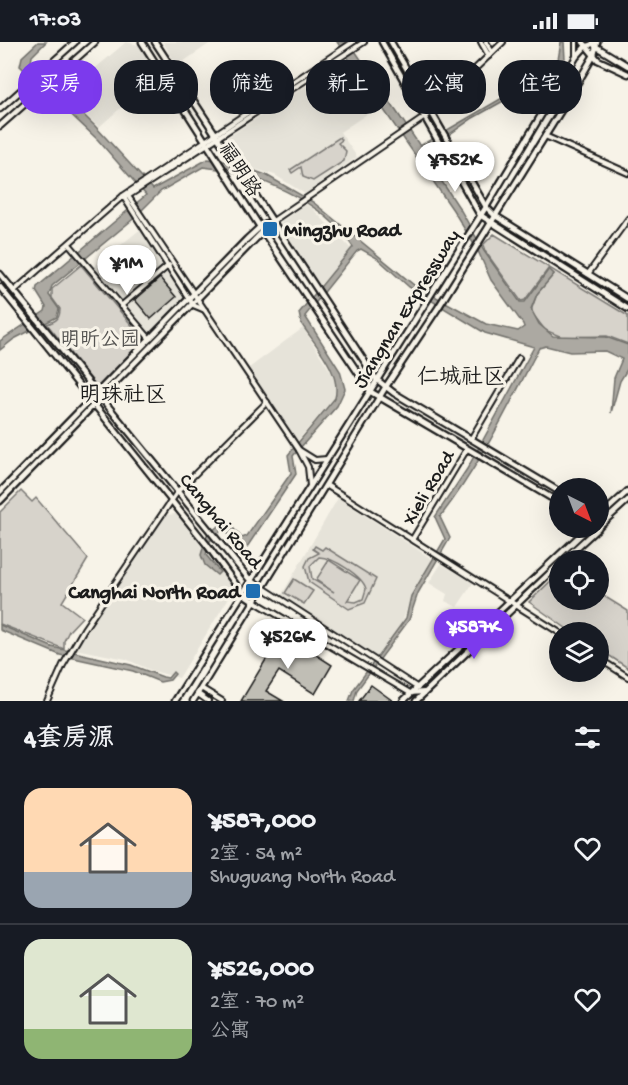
<!DOCTYPE html>
<html lang="zh">
<head>
<meta charset="utf-8">
<style>
	:root { --surface:#171b24; --page:#20242c; --text:#f1f3f6; --muted:#9ea1a6; --line:#363941; --accent:#7c3aed }
	body { margin:0; font-family:"Gochi Hand","LXGW WenKai TC",sans-serif; background:var(--page); color:var(--text); height:100vh; display:flex; flex-direction:column; font-size:22px; white-space:nowrap }
	* { box-sizing:border-box; margin:0 }
	p { font-size:20px; color:var(--muted) }
	.icon { flex:none; width:33px; height:33px; fill:none; stroke:currentColor; stroke-width:2; stroke-linecap:round; stroke-linejoin:round }
	.map { position:relative; height:659px; overflow:hidden }
	.details { display:flex; flex-direction:column; background:var(--surface); flex:1 }
	.details>* { flex:none }
	.guide { position:absolute; left:18px; top:18px; width:592px; height:54px; display:flex; gap:12px }
	.needle { width:39px; rotate:138deg }
	.fabs { position:absolute; left:549px; top:436px; display:grid; gap:12px }
	.fabs a { display:grid; place-items:center; width:60px; height:60px; border-radius:50%; background:var(--surface); box-shadow:0 6px 24px #0002; font-size:30px }
	.price { position:absolute; translate:-50% -51px; padding:0 14px; border-radius:21px; background:#fff; color:#222; font-size:20px; line-height:39px; filter:drop-shadow(0 2px 3px #0008) }
	.price::after { content:''; position:absolute; left:50%; top:36px; width:18px; height:14px; margin-left:-9px; background:inherit; clip-path:polygon(0 0,100% 0,50% 100%) }
	.price.selected { background:var(--accent); color:#fff }
	ul { padding:0; list-style:none }
	li { display:flex; align-items:center; gap:18px; height:150px; padding:0 24px }
	li+li { border-top:2px solid var(--line) }
	li span { display:grid; place-items:center; flex:none; width:168px; height:120px; border-radius:18px; color:#555 }
	li>.icon { margin-inline-start:auto }
	span .icon { width:72px; height:72px; fill:#fffc; stroke-width:1 }
	li b { font-size:26px }
	h2 { display:flex; justify-content:space-between; align-items:center; height:72px; padding:0 24px; font-size:26px }
	.chip { padding:0 21px; border-radius:24px; background:var(--surface); box-shadow:0 6px 24px #0002; font-size:21px; line-height:54px }
	.chip.selected { background:var(--accent); color:#fff }
	.status { display:flex; justify-content:space-between; align-items:center; height:42px; padding:0 30px; background:var(--surface); direction:ltr }
	.status svg { height:16px; fill:currentColor }
	.map>svg:first-child { display:block }
</style>
</head>
<body>
<div class="status"><b>17:03</b><svg viewBox="0 0 49 12"><path d="M0 12V9h3v3zM5 12V6h3v6zM10 12V3h3v9zM15 12V0h3v12zM26 1h20v11H26zM47 4h2v5h-2z"/></svg></div>
<div class="map">
<svg width="628" height="659" viewBox="0 0 628 659">
	<rect width="100%" height="100%" fill="#f7f3e8"/>
	<filter id="ink" filterUnits="userSpaceOnUse"><feTurbulence type="fractalNoise" baseFrequency=".0167" numOctaves="2"/><feDisplacementMap in="SourceGraphic" scale="12" xChannelSelector="R" yChannelSelector="G"/><feConvolveMatrix kernelMatrix="1 2 1 2 8 2 1 2 1" color-interpolation-filters="sRGB"/></filter>
	<g filter="url(#ink)">
		<!-- built -->
		<g fill="#e6e3d9">
			<path d="M126,0L138,3L158,33L99,85L64,53Z"/>
			<path d="M163,0H212L177,24Z"/>
			<path d="M343,20L373,68L340,90L357,115L305,152L275,133L244,124L225,97Z"/>
			<path d="M305,162L312,166L352,208L320,243L280,181Z"/>
			<path d="M142,186L167,223L121,262L91,227Z"/>
			<path d="M167,225L187,256L149,296L122,264Z"/>
			<path d="M303,286L334,335L336,346L335,356L297,399L249,326Z"/>
			<path d="M338,456L432,517L412,551L402,581L377,615L281,554Z"/>
			<path d="M176,472L225,534L233,549L179,636L150,628L126,617L75,607L165,473Z"/>
			<path d="M441,522L473,541L457,565L445,559L447,552L429,541Z"/>
		</g>
		<!-- green -->
		<g fill="#d7d3cb" stroke="#7a7874" stroke-width="1.5" fill-rule="evenodd">
			<path d="M340,95L342,98L338,101L346,109L344,119L313,139L303,135L301,125L292,131L290,128Z"/>
			<path d="M494,192L628,274V302L607,294L562,295L545,288L532,271V266L537,252L554,232L548,227L525,258L521,259L485,209L483,203Z"/>
			<path d="M81,223L145,299L98,346L47,282C56,279 60,277 60,267L52,256V247Z"/>
			<path d="M21,449L32,460L36,456L88,517L62,560L82,575L69,589L64,599V607L0,582V470Z"/>
			<path d="M315,504L322,508L325,505L376,537L365,561L349,567L309,540L305,524L309,516L319,511L313,507ZM319,515C332,515 363,534 366,547L363,557L356,560L347,559L360,538L329,518L316,538L334,550L312,537L310,524Z"/>
			<path d="M559,531L560,558H598L599,551L628,569V626L599,607L598,591H573L529,560Z"/>
			<path d="M294,537L313,549L304,562L285,551Z"/>
		</g>
		<!-- water -->
		<g fill="#aca9a2" stroke="#72716c" stroke-width="1.5">
			<path d="M38,0H46L32,14L31,21L95,84L153,147L208,117L230,120L266,133L313,160L414,243L486,282L518,289L524,285L523,282L491,238L478,209L453,168L337,0H349L420,104L557,24L561,0H564L565,17L559,28L473,76L423,111L460,167L484,209L520,260H525L549,227L554,232L537,252L531,267L539,282L553,294L606,295L628,303V326L620,339L611,371L614,336L622,317L605,309L570,310L546,304L539,306C509,363 480,424 440,475L450,496L418,551L409,578L357,648L354,659H349L353,648L406,576L411,554L445,497L435,475L467,427L534,305L485,291L409,245L377,216L361,207L357,209L305,274L340,329L345,347L337,364L293,414L296,432L247,505L239,506L223,487L210,499L206,513L220,530L217,533L205,523L201,513L207,493L222,481L232,485L242,496L247,494L291,431L288,413L335,356C342,330 314,302 301,281L299,271L353,205C324,159 255,130 203,125L161,149L132,178L52,244L49,253L59,267L57,275L14,297L0,308V299L45,269L46,265L36,249L37,245L146,153L98,98L20,24L22,15Z"/>
			<path d="M0,583L52,605L131,623L163,635L168,636L173,630L175,632L170,638L160,640L133,629L60,613L0,588Z"/>
		</g>
		<!-- building -->
		<g fill="#c0beb5" stroke="#1c1c1c" stroke-width="1.5">
			<path d="M160,236L176,255L151,277L135,258Z"/>
			<path d="M282,591L332,623L315,652L279,629L266,649L283,659H241Z"/>
			<path d="M371,643L393,659H359Z"/>
		</g>
		<g fill="none" stroke-linecap="round" stroke-linejoin="round">
			<!-- minor casing -->
			<g stroke="#1c1c1c" stroke-width="8">
				<g id="minor">
					<path d="M481,0L489,14"/>
					<path d="M486,0L492,10"/>
					<path d="M576,0V14"/>
					<path d="M545,94L628,131"/>
					<path d="M128,154L299,408"/>
					<path d="M273,179L425,75L503,0"/>
					<path d="M69,202L150,297"/>
					<path d="M588,232L628,177"/>
					<path d="M14,249L123,154H128L364,0"/>
					<path d="M121,264L169,223"/>
					<path d="M205,268L193,263L123,154L353,0"/>
					<path d="M471,397L519,316"/>
					<path d="M326,443L560,591"/>
					<path d="M310,444L308,425L299,408L315,418L327,417"/>
					<path d="M412,498L467,407"/>
					<path d="M262,545L418,646"/>
					<path d="M254,559L410,651L424,650"/>
					<path d="M598,616L628,635"/>
					<path d="M201,646L222,659"/>
					<path d="M198,652L208,659"/>
					<path d="M47,659L63,623L84,587L178,449L267,360"/>
				</g>
			</g>
			<!-- major casing -->
			<g stroke="#1c1c1c" stroke-width="9">
				<g id="major">
					<path d="M142,0L260,185L371,350L560,461"/>
					<path d="M155,0L376,337L394,351L560,450"/>
					<path d="M382,0L480,173L628,267"/>
					<path d="M391,0L486,165L494,173L628,257"/>
					<path d="M583,0L598,18L628,32"/>
					<path d="M595,4L628,24"/>
					<path d="M0,67L75,0"/>
					<path d="M0,84L95,0"/>
					<path d="M0,232L250,538L262,545"/>
					<path d="M0,245L207,503L242,551L254,559"/>
					<path d="M0,450L247,197L260,185L271,180"/>
					<path d="M0,459L273,179"/>
					<path d="M598,476L628,449"/>
					<path d="M598,485L628,458"/>
					<path d="M562,519L598,486"/>
					<path d="M175,659L486,165L576,15L585,5L597,0"/>
					<path d="M193,659L385,346L438,266L565,62L594,13L597,0"/>
					<path d="M403,659L588,486"/>
					<path d="M416,659L560,521"/>
				</g>
			</g>
			<!-- minor -->
			<use href="#minor" stroke="#f7f3e8" stroke-width="4"/>
			<!-- major -->
			<use href="#major" stroke="#f7f3e8" stroke-width="4.5"/>
		</g>
	</g>
	<!-- markers -->
	<g fill="#1f6fb2" stroke="#f7f3e8" stroke-width="2">
		<rect x="262" y="179" width="16" height="16" rx="3"/>
		<rect x="245" y="541" width="16" height="16" rx="3"/>
	</g>
	<g text-anchor="middle" stroke-width="6" stroke-linejoin="round" paint-order="stroke">
		<!-- street labels -->
		<g font-size="20" fill="#1c1c1c" stroke="#f7f3e8">
			<text transform="translate(241 127) rotate(57)" y="7">福明路</text>
			<text transform="translate(405 266) rotate(-58)" y="7">Jiangnan Expressway</text>
			<text transform="translate(427 445) rotate(-59)" y="7">Xieli Road</text>
			<text transform="translate(222 478) rotate(50)" y="7">Canghai Road</text>
		</g>
		<!-- poi labels -->
		<g font-size="20" font-weight="bold" fill="#1c1c1c" stroke="#f7f3e8" text-anchor="start">
			<text x="284" y="194">Mingzhu Road</text>
			<text x="240" y="556" text-anchor="end">Canghai North Road</text>
		</g>
		<!-- park labels -->
		<g font-size="20" fill="#545351" stroke="#f7f3e8">
			<text x="100" y="303">明昕公园</text>
		</g>
		<!-- quarter labels -->
		<g font-size="22" fill="#1c1c1c" stroke="#f7f3e8">
			<text x="461" y="341">仁城社区</text>
			<text x="123" y="359">明珠社区</text>
		</g>
	</g>
</svg>
<div class="fabs">
<a><svg class="needle" viewBox="-14 -14 28 28"><path d="M0-13l5 13h-10z" fill="#e53935"/><path d="M0 13l5-13h-10z" fill="#9ea1a6"/></svg></a>
<a><svg class="icon" aria-label="locate" viewBox="0 0 24 24"><circle cx="12" cy="12" r="6"/><path d="M12 2v4M12 18v4M2 12h4M18 12h4"/></svg></a>
<a><svg class="icon" aria-label="layers" viewBox="0 0 24 24"><path d="M12 4l9 5-9 5-9-5zM3 14l9 5 9-5"/></svg></a>
</div>
<b class="price" style="left:455px;top:151px">¥752K</b>
<b class="price" style="left:127px;top:254px">¥1M</b>
<b class="price selected" style="left:474px;top:618px">¥587K</b>
<b class="price" style="left:288px;top:628px">¥526K</b>
<div class="guide">
<a class="chip selected">买房</a>
<a class="chip">租房</a>
<a class="chip">筛选</a>
<a class="chip">新上</a>
<a class="chip">公寓</a>
<a class="chip">住宅</a>
</div>
</div>
<section class="details">
<h2>4套房源<svg class="icon" aria-label="filters" viewBox="0 0 24 24"><path d="M4 7h16M4 17h16"/><circle cx="9" cy="7" r="2"/><circle cx="15" cy="17" r="2"/></svg></h2>
<ul>
<li><span style="background:linear-gradient(#ffd9b3 70%,#9aa5b1 0)"><svg class="icon" aria-label="home" viewBox="0 0 24 24"><path d="M3 11l9-7 9 7M6 9v11h12V9"/></svg></span><div><b>¥587,000</b><p>2室 · 54 m²</p><p>Shuguang North Road</p></div><svg class="icon" aria-label="heart" viewBox="0 0 24 24"><path d="M12 20l-8-8c-3-5 5-10 8-4 3-6 11-1 8 4z"/></svg></li>
<li><span style="background:linear-gradient(#dfe7d0 75%,#8fb573 0)"><svg class="icon" aria-label="home" viewBox="0 0 24 24"><path d="M3 11l9-7 9 7M6 9v11h12V9"/></svg></span><div><b>¥526,000</b><p>2室 · 70 m²</p><p>公寓</p></div><svg class="icon" aria-label="heart" viewBox="0 0 24 24"><path d="M12 20l-8-8c-3-5 5-10 8-4 3-6 11-1 8 4z"/></svg></li>
</ul>
</section>
</body>
</html>
